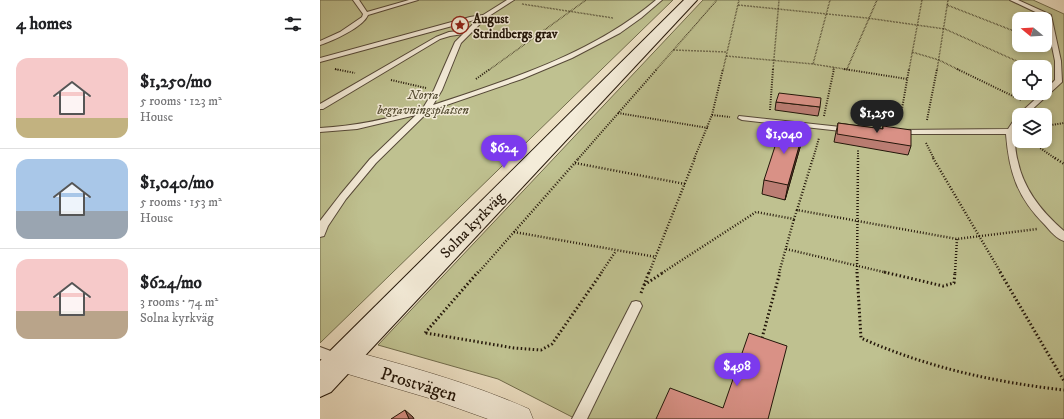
<!DOCTYPE html>
<html lang="en">
<head>
<meta charset="utf-8">
<style>
	:root { --surface:#fff; --page:#f2f2f2; --text:#202124; --muted:#757577; --line:#e0e0e0; --accent:#7c3aed }
	body { margin:0; font-family:"IM FELL DW Pica",serif; background:var(--page); color:var(--text); height:100vh; display:flex; flex-direction:column; font-size:15px; white-space:nowrap }
	* { box-sizing:border-box; margin:0 }
	p { font-size:13px; color:var(--muted) }
	.icon { flex:none; width:22px; height:22px; fill:none; stroke:currentColor; stroke-width:2; stroke-linecap:round; stroke-linejoin:round }
	.map { position:relative; flex:1; overflow:hidden }
	.side { display:flex; flex-direction:column; background:var(--surface); width:320px }
	.side>* { flex:none }
	.needle { width:26px; rotate:288deg }
	.controls { position:absolute; left:692px; top:12px; display:grid; gap:8px }
	.controls a { display:grid; place-items:center; width:40px; height:40px; border-radius:8px; background:var(--surface); box-shadow:0 2px 6px #0003; font-size:20px }
	.price { position:absolute; translate:-50% -34px; padding:0 9px; border-radius:14px; background:var(--accent); color:#fff; font-size:13px; line-height:26px; filter:drop-shadow(0 1px 2px #0008) }
	.price::after { content:''; position:absolute; left:50%; top:24px; width:12px; height:9px; margin-left:-6px; background:inherit; clip-path:polygon(0 0,100% 0,50% 100%) }
	.price.active { background:#222; color:#fff }
	ul { padding:0; list-style:none }
	li { display:flex; align-items:center; gap:12px; height:100px; padding:0 16px }
	li+li { border-top:1px solid var(--line) }
	li span { display:grid; place-items:center; flex:none; width:112px; height:80px; border-radius:12px; color:#555 }
	li>.icon { margin-inline-start:auto }
	span .icon { width:48px; height:48px; fill:#fffc; stroke-width:1 }
	li b { font-size:17px }
	h2 { display:flex; justify-content:space-between; align-items:center; height:48px; padding:0 16px; font-size:17px }
	main { display:flex; flex:1; min-height:0 }
	.map>svg:first-child { display:block }
</style>
</head>
<body>
<main>
<section class="side">
<h2>4 homes<svg class="icon" aria-label="filters" viewBox="0 0 24 24"><path d="M4 7h16M4 17h16"/><circle cx="9" cy="7" r="2"/><circle cx="15" cy="17" r="2"/></svg></h2>
<ul>
<li><span style="background:linear-gradient(#f6c9c9 75%,#c2b280 0)"><svg class="icon" aria-label="home" viewBox="0 0 24 24"><path d="M3 11l9-7 9 7M6 9v11h12V9"/></svg></span><div><b>$1,250/mo</b><p>5 rooms · 123 m²</p><p>House</p></div></li>
<li><span style="background:linear-gradient(#a9c7e8 65%,#9aa5b1 0)"><svg class="icon" aria-label="home" viewBox="0 0 24 24"><path d="M3 11l9-7 9 7M6 9v11h12V9"/></svg></span><div><b>$1,040/mo</b><p>5 rooms · 153 m²</p><p>House</p></div></li>
<li><span style="background:linear-gradient(#f6c9c9 65%,#b9a48a 0)"><svg class="icon" aria-label="home" viewBox="0 0 24 24"><path d="M3 11l9-7 9 7M6 9v11h12V9"/></svg></span><div><b>$624/mo</b><p>3 rooms · 74 m²</p><p>Solna kyrkväg</p></div></li>
</ul>
</section>
<div class="map">
<svg width="744" height="419" viewBox="0 0 744 419">
	<rect width="100%" height="100%" fill="#eee1c5"/>
	<filter id="stains"><feTurbulence type="fractalNoise" baseFrequency=".005" numOctaves="4"/><feColorMatrix values="0 0 0 0 .2 0 0 0 0 .09 0 0 0 0 .02 0 0 0 .5 -.17"/></filter>
	<radialGradient id="worn" r=".72"><stop offset=".6" stop-color="#630" stop-opacity="0"/><stop offset="1" stop-color="#630" stop-opacity=".3"/></radialGradient>
	<!-- green -->
	<g fill="#bfc190" stroke="#716c4c" fill-rule="evenodd">
		<path d="M0,0H353L0,343Z"/>
		<path d="M383,0H713L744,14V419H256L178,379L58,345ZM699,19H725V45H699ZM699,67H725V93H699ZM699,115H725V141H699Z"/>
	</g>
	<g fill="none" stroke-linecap="round" stroke-linejoin="round">
		<!-- lane casing -->
		<g stroke="#564938" stroke-width="2">
			<g id="lane">
				<path d="M33,0H39L47,12L89,0H98L48,15C43,27 13,41 0,45V41L20,32L42,17L43,14Z"/>
				<path d="M187,0H194L166,18L141,43L122,90L113,105C191,79 272,54 336,0H342L321,18L300,33L252,58L202,79L109,111L56,163L26,199L8,226L4,236L0,237V221L20,195L50,159L96,115L37,129L0,132V128C36,126 69,119 103,108L114,90L135,42L143,34L130,36L120,39L3,109H0V104L116,37L129,32L147,30L158,19L0,62V58L150,17L163,15Z"/>
				<path d="M690,0H698L731,15L741,61L742,82L706,115H699V116L698,115L722,93H725V90L735,80V61L726,17Z"/>
				<path d="M419,116L530,128L534,130L530,132L422,120L418,118Z"/>
				<path d="M696,117H699V125L694,131C695,141 695,152 698,162C704,190 723,213 744,231V241C737,239 730,231 725,225C697,197 689,172 686,134H578L574,132L578,130L688,129Z"/>
				<path d="M316,301L320,302L322,306L267,419H252L312,302Z"/>
				<path d="M0,347L24,356L26,360L24,364L19,366L0,359Z"/>
			</g>
		</g>
		<!-- street casing -->
		<g stroke="#564938" stroke-width="1">
			<path id="street" d="M21,348C85,365 148,382 209,409L213,419H168L112,399L21,372L12,368L8,360L12,352Z"/>
		</g>
		<!-- secondary casing -->
		<g stroke="#231609" stroke-width="2">
			<path id="secondary" d="M364,0H377L11,392L0,397V361Z"/>
		</g>
		<!-- path-far3 -->
		<g stroke="#231609" stroke-width="1.5" stroke-dasharray="0.5 1" stroke-linecap="butt">
			<path d="M202,4L293,18"/>
			<path d="M418,5L547,18L625,29L710,67"/>
			<path d="M627,5L699,33"/>
			<path d="M165,33L209,40"/>
			<path d="M353,50L407,52"/>
			<path d="M592,52L619,60L639,70"/>
			<path d="M406,56L493,64L530,70"/>
			<path d="M493,64L510,0"/>
			<path d="M15,69L19,70"/>
			<path d="M527,69L557,0"/>
			<path d="M169,70L266,0"/>
			<path d="M336,70L397,0"/>
			<path d="M403,70L419,0"/>
			<path d="M453,70L459,0"/>
			<path d="M513,70L514,67"/>
			<path d="M589,70L602,0"/>
			<path d="M617,70L628,0"/>
		</g>
		<!-- path-far2 -->
		<g stroke="#231609" stroke-width="2" stroke-dasharray="1 1.5" stroke-linecap="butt">
			<path d="M15,69L35,73"/>
			<path d="M524,69L587,79"/>
			<path d="M637,69L701,100"/>
			<path d="M156,79L170,69"/>
			<path d="M71,80L106,88"/>
			<path d="M450,110L453,69"/>
			<path d="M298,113L388,128"/>
			<path d="M392,115L410,117"/>
			<path d="M504,116L514,69"/>
			<path d="M580,120L589,69"/>
			<path d="M607,120L617,69"/>
			<path d="M725,126L744,123"/>
			<path d="M710,141L736,159"/>
			<path d="M606,143L614,159"/>
			<path d="M258,159L337,69"/>
			<path d="M374,159L392,115L403,69"/>
			<path d="M493,159L499,138"/>
			<path d="M538,159V150"/>
		</g>
		<!-- path-far1 -->
		<g stroke="#231609" stroke-width="2.5" stroke-dasharray="1 2" stroke-linecap="butt">
			<path d="M613,158L681,273"/>
			<path d="M735,158L744,164"/>
			<path d="M255,163L365,184"/>
			<path d="M477,210L493,158"/>
			<path d="M194,232L336,257"/>
			<path d="M466,249L568,273"/>
			<path d="M158,273L259,158"/>
			<path d="M281,273L296,251"/>
			<path d="M329,273L375,158"/>
			<path d="M342,273L436,212L474,219L477,210L637,239L717,229"/>
			<path d="M459,273L474,219"/>
			<path d="M537,273L538,158"/>
			<path d="M635,273L637,239"/>
		</g>
		<!-- path -->
		<g stroke="#231609" stroke-width="3" stroke-dasharray="1.5 2.5" stroke-linecap="butt">
			<path d="M537,272L541,338C606,367 673,382 744,390"/>
			<path d="M564,272L623,286L634,283L635,272"/>
			<path d="M680,272L744,381"/>
			<path d="M324,285L344,272"/>
			<path d="M321,293L329,272"/>
			<path d="M105,333L158,272"/>
			<path d="M106,333L194,348L221,350L232,344L282,272"/>
			<path d="M442,338L460,272"/>
		</g>
		<!-- lane -->
		<use href="#lane" fill="#f4ecd9" fill-rule="evenodd"/>
		<!-- street -->
		<use href="#street" fill="#f4ecd9" fill-rule="evenodd"/>
		<!-- secondary -->
		<use href="#secondary" fill="#f4ecd9" fill-rule="evenodd"/>
	</g>
	<!-- wall -->
	<g fill="#bb7d73" stroke="#231609">
		<path d="M456,102L500,107L498,116L455,110Z"/>
		<path d="M518,123L562,129L563,126L591,146L588,155L514,142L516,132Z"/>
		<path d="M481,144L465,200L442,194L444,180Z"/>
	</g>
	<!-- shaded-wall -->
	<g fill="#98665e" stroke="#231609">
		<path d="M484,129L481,144L465,200L468,185Z"/>
		<path d="M85,410L93,417L94,419H89Z"/>
	</g>
	<!-- building -->
	<g fill="#d99186" stroke="#231609">
		<path d="M459,93L501,98L500,107L456,102Z"/>
		<path d="M518,123L563,129V126L591,130V146L517,134Z"/>
		<path d="M462,125L484,129L468,185L444,180Z"/>
		<path d="M429,333L467,346L448,419H336L350,388L403,408Z"/>
		<path d="M85,410L89,419H71Z"/>
	</g>
	<!-- icons -->
	<defs>
		<g id="sight-ring" transform="scale(0.9)"><circle r="9.5" fill="#f4ecd9" stroke="#8f2418" stroke-width="1.5"/><path d="M0-6L1.8-2.2L6-1.7L2.9 1.2L3.7 5.4L0 3.3L-3.7 5.4L-2.9 1.2L-6-1.7L-1.8-2.2Z" fill="#8f2418"/></g>
	</defs>
	<g fill-rule="evenodd">
		<use href="#sight-ring" x="140" y="25"/>
	</g>
	<g text-anchor="middle" stroke-width="3" stroke-linejoin="round" paint-order="stroke">
		<!-- far-poi labels -->
		<g font-size="13" font-weight="bold" fill="#231609" stroke="#f4ecd9" text-anchor="start">
			<text x="153" y="23">August<tspan x="153" dy="15">Strindbergs grav</tspan></text>
		</g>
		<!-- far-park labels -->
		<g font-size="13" font-style="italic" fill="#5a5238" stroke="#f4ecd9">
			<text x="103" y="99">Norra<tspan x="103" dy="15">begravningsplatsen</tspan></text>
		</g>
		<!-- street labels -->
		<g font-size="15" fill="#231609" stroke="#f4ecd9">
			<text transform="translate(152 225) rotate(-46)" y="5">Solna kyrkväg</text>
		</g>
		<!-- near-street labels -->
		<g font-size="18" fill="#231609" stroke="#f4ecd9">
			<text transform="translate(99 384) rotate(17)" y="6">Prostvägen</text>
		</g>
	</g>
	<rect width="100%" height="100%" filter="url(#stains)"/>
	<rect width="100%" height="100%" fill="url(#worn)"/>
</svg>
<div class="controls">
<a><svg class="needle" viewBox="-14 -14 28 28"><path d="M0-13l5 13h-10z" fill="#e53935"/><path d="M0 13l5-13h-10z" fill="#757577"/></svg></a>
<a><svg class="icon" aria-label="locate" viewBox="0 0 24 24"><circle cx="12" cy="12" r="6"/><path d="M12 2v4M12 18v4M2 12h4M18 12h4"/></svg></a>
<a><svg class="icon" aria-label="layers" viewBox="0 0 24 24"><path d="M12 4l9 5-9 5-9-5zM3 14l9 5 9-5"/></svg></a>
</div>
<b class="price active" style="left:557px;top:134px">$1,250</b>
<b class="price" style="left:464px;top:155px">$1,040</b>
<b class="price" style="left:184px;top:169px">$624</b>
<b class="price" style="left:417px;top:387px">$498</b>
</div>
</main>
</body>
</html>
